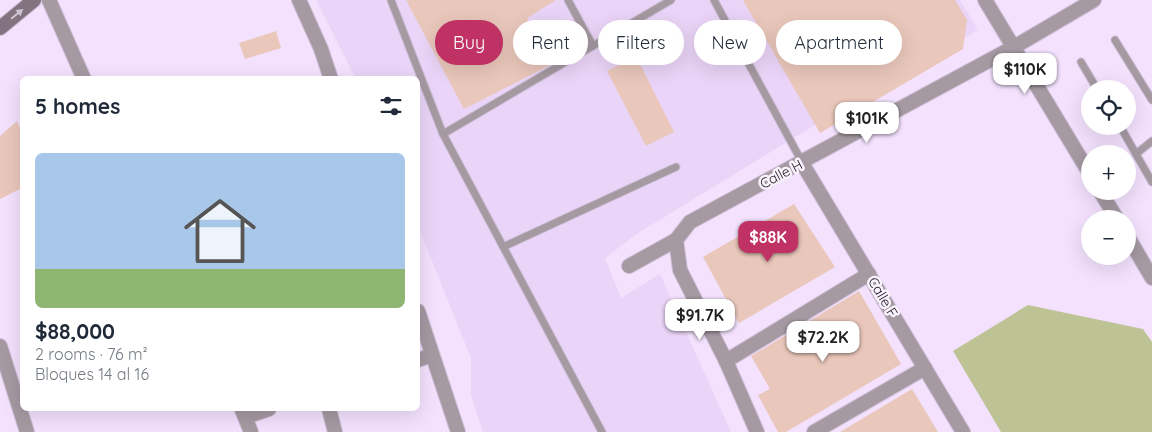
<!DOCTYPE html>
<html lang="en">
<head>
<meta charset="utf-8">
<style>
	:root { --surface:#fff; --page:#f2f2f3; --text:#1f2937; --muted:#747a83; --line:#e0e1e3; --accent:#bf3263 }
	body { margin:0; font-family:Quicksand,sans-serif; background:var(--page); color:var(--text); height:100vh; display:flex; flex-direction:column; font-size:19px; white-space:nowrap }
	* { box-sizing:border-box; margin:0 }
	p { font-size:16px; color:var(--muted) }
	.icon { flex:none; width:28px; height:28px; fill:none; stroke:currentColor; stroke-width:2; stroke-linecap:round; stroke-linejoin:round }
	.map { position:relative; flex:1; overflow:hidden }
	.drawer { position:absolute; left:20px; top:76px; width:400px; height:335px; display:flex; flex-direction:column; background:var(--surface); border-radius:8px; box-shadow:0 5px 20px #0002 }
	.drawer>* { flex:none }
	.hud { position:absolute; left:435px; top:20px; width:475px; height:45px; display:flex; gap:10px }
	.fabs { position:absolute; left:1081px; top:80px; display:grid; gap:10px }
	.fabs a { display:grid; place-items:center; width:55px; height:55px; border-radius:50%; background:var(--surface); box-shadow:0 5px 20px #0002; font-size:25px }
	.price { position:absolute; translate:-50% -42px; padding:0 11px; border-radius:10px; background:#fff; color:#222; font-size:16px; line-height:32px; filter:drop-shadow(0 1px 2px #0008) }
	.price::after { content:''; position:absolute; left:50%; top:30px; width:15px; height:11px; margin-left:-8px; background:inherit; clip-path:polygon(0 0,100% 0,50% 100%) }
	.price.selected { background:var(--accent); color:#fff }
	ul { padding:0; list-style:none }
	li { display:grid; align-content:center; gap:10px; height:265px; padding:0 15px }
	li+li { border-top:1px solid var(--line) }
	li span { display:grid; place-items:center; height:155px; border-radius:8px; color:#555 }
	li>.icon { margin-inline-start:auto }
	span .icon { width:90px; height:90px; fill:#fffc; stroke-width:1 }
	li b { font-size:21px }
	h2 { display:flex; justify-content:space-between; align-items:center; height:60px; padding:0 15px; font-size:21px }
	.chip { padding:0 18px; border-radius:22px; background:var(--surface); box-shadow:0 5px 20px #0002; font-size:18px; line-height:45px }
	.chip.selected { background:var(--accent); color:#fff }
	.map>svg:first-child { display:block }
</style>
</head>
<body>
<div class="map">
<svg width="1152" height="432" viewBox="0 0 1152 432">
	<rect width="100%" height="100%" fill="#f3e1fd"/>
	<!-- built -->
	<path fill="#ead4f7" d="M316,0H960L978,30L813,126L638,233L605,258L621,298L660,274L731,432H483L471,395V358L418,226V79H356Z"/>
	<!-- green -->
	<path fill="#bec396" d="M1028,305L1143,329L1152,342V432H1001L953,351Z"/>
	<!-- building -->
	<g fill="#eac7bb">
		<path d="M406,0H556L527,18L552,64L464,109Z"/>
		<path d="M743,0H955L967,20L963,49L820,133Z"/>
		<path d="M276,31L281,48L245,59L239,43Z"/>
		<path d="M636,56L674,132L646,146L607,71Z"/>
		<path d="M17,121L22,132V188L0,199V136Z"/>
		<path d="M794,204L835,267L739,323L703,257Z"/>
		<path d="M859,291L901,364L786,432H778L758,395L770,389L751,356Z"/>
		<path d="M912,389L938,432H840Z"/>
	</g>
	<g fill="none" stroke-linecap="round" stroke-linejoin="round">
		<!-- service casing -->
		<g stroke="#cdbed6" stroke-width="9">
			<g id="service">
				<path d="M391,0L443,134L602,432"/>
				<path d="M568,0L593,46"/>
				<path d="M714,0L802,162"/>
				<path d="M1115,40L1152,100"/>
				<path d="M1081,62L1097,89"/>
				<path d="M1120,126L1152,182"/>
				<path d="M443,134L671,0"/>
				<path d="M1136,154L1152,141"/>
				<path d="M505,246L676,167"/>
			</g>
		</g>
		<!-- minor casing -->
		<g stroke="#cdbed6" stroke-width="16">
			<g id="minor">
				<path d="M49,0L84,79"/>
				<path d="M299,0L321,49L331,79"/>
				<path d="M985,0L1090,174"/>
				<path d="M802,163L963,432"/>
				<path d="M1100,191L1117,219"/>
				<path d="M1128,237L1152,278"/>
				<path d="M676,240L680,270L726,361L757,432"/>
				<path d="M629,266L676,240L690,222L1014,47L1094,0"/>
				<path d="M418,311L458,432"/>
				<path d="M0,346L27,432"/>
				<path d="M418,360L432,355"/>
				<path d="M726,361L869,274"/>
				<path d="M329,409L335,432"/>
				<path d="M242,410L251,432"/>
				<path d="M245,417L269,409"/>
				<path d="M814,432L925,368"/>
			</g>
		</g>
		<!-- secondary casing -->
		<g stroke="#cdbed6" stroke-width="16">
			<path id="secondary" d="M0,28L34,0"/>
		</g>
		<!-- service -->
		<use href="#service" stroke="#a599a2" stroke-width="7"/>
		<!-- minor -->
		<use href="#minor" stroke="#a599a2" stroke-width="14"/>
		<!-- secondary -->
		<use href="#secondary" stroke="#837380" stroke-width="14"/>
	</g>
	<!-- one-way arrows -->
	<defs><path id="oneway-solid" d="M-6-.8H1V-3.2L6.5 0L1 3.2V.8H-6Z" transform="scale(1.25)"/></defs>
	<use fill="#d0c6d2" href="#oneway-solid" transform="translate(17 14) rotate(-39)"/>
	<g text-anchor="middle" stroke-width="5" stroke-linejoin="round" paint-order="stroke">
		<!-- street labels -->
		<g font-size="14" fill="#221c26" stroke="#faf3fe">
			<text transform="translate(781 174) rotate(-28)" y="5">Calle H</text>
			<text transform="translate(883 297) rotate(59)" y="5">Calle F</text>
		</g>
	</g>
</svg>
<div class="fabs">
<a><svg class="icon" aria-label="locate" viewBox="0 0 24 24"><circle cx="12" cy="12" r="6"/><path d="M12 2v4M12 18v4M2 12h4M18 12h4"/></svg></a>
<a>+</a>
<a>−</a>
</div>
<b class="price" style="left:1025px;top:95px">$110K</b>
<b class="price" style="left:867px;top:144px">$101K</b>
<b class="price selected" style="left:768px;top:263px">$88K</b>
<b class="price" style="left:700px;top:341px">$91.7K</b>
<b class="price" style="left:823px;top:363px">$72.2K</b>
<div class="hud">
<a class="chip selected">Buy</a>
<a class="chip">Rent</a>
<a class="chip">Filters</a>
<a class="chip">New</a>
<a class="chip">Apartment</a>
</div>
<section class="drawer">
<h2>5 homes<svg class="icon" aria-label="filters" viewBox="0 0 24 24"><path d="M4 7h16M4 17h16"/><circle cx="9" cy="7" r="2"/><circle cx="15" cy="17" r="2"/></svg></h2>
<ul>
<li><span style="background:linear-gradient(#a9c7e8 75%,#8fb573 0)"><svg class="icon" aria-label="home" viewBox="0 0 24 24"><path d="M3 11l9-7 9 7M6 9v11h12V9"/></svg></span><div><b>$88,000</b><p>2 rooms · 76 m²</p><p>Bloques 14 al 16</p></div></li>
</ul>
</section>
</div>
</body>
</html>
